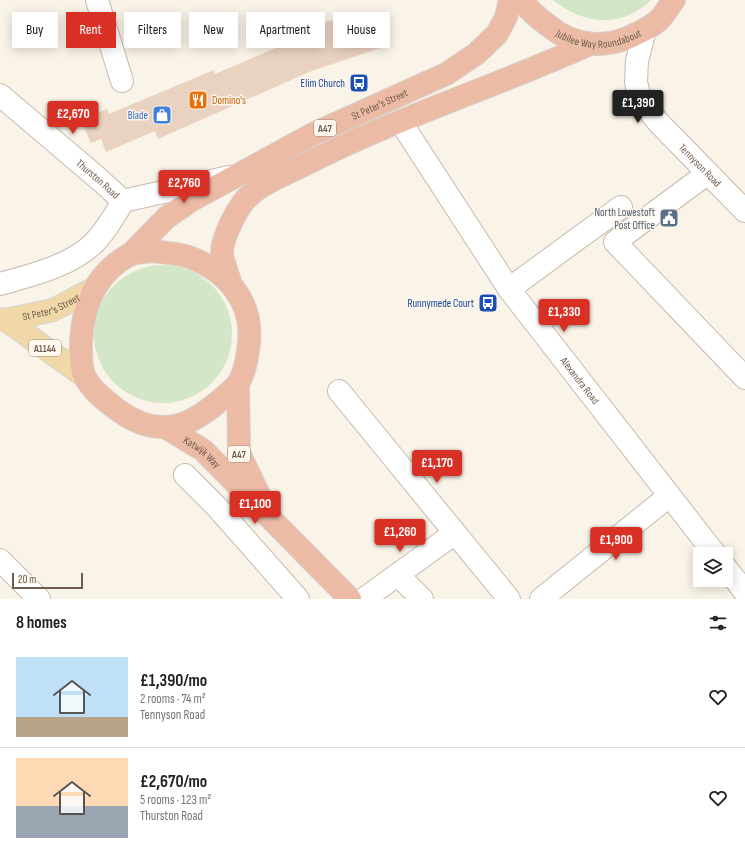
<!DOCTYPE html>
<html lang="en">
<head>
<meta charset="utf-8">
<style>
	:root { --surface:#fff; --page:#f6f6f6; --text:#222; --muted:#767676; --line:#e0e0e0; --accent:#d93025 }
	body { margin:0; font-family:"Sofia Sans Condensed",sans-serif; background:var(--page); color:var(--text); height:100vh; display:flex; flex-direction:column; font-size:15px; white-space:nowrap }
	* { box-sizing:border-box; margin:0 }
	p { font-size:13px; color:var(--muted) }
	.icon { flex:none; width:22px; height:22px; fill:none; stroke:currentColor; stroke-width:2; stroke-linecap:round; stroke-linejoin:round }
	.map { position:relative; height:599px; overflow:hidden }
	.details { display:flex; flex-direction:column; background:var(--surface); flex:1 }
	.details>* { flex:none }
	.top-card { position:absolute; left:12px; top:12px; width:400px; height:36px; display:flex; gap:8px }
	.controls { position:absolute; left:693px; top:547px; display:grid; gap:8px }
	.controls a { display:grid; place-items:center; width:40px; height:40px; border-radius:0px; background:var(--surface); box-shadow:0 2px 10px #0003; font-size:20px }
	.scale { position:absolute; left:12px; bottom:10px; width:71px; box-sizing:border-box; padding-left:4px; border:2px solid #705c4f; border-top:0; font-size:11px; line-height:14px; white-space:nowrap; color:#705c4f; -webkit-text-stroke:3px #fdf7ed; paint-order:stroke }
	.price { position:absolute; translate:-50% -34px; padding:0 9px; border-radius:4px; background:var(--accent); color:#fff; font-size:13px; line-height:26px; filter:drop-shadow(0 1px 2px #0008) }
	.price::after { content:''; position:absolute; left:50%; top:24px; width:12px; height:9px; margin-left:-6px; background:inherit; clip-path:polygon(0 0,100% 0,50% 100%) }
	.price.selected { background:#222; color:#fff }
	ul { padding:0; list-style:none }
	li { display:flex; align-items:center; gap:12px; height:100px; padding:0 16px }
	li+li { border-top:1px solid var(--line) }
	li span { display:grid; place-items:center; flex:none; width:112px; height:80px; border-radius:0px; color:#555 }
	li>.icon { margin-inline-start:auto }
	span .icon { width:48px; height:48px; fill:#fffc; stroke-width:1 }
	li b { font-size:17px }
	h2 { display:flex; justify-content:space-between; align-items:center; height:48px; padding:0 16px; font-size:17px }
	.tag { padding:0 14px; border-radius:0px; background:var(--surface); box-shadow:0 2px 10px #0003; font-size:14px; line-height:36px }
	.tag.selected { background:var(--accent); color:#fff }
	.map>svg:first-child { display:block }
</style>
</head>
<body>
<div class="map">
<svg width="745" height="599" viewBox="0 0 745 599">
	<rect width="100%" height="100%" fill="#faf3e7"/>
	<!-- green -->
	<g fill="#d3e6c7">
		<path d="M553,0H651C621,29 584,25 553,0Z"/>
		<circle cx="163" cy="334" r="69"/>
	</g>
	<!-- building -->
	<path fill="#ead2c0" d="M373,13L377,25L381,23L389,45L309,72L158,139L155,131L106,152L101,139L91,143L81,120L107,109L109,114L214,70L215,74L311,33L309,27L339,18L341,24Z"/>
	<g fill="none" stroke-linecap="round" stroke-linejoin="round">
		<!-- minor casing -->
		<g stroke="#c7baad" stroke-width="24">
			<g id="minor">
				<path d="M97,0L122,81"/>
				<path id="s1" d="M645,30L637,61L636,82L640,99L658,122L745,211"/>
				<path id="s2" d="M0,95L100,180L123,201"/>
				<path id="s3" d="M400,121L509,289L715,554"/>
				<path d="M708,173L615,242L745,378"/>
				<path d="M123,201L229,177"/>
				<path d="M0,284C31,275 68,267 93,244C105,232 114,217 123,201"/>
				<path d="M509,289L621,207"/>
				<path d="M339,391L509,599"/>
				<path d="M185,475L216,506L298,599"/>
				<path d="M0,560L39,599"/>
				<path d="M726,568L745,592"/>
				<path d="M398,575L422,599"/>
				<path d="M364,599L455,533"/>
				<path d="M541,599L669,496"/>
			</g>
		</g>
		<!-- major casing -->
		<g stroke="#d7d1ce" stroke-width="24">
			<g id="major">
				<path d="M0,319L6,320L84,376"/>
				<path id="s4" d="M6,320L53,310L93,289"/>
			</g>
		</g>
		<!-- highway casing -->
		<g stroke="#d7d1ce" stroke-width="24">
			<g id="highway">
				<path id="s5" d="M523,0C528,11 540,19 549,26C576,48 609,49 638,33C645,30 653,25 659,20C665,14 669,6 674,0"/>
				<path d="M153,251C164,253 178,253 189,257C230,272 256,306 248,350C247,361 243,379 235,387C198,422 166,444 119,411C106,401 92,391 85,377C80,367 81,351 81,341C83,305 96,273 129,255C135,252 146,252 153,251Z"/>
				<path id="s6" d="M130,255L167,217L192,200L313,134L446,74L476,54L497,34L506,17L510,0"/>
				<path d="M230,282C228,273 222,261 222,252C222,238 236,211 245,200C259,184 284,175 302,166C395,118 495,87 590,44"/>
				<path d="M238,384L239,453L262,501"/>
				<path id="s7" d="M165,427L203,450L350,599"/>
			</g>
		</g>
		<!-- minor -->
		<use href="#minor" stroke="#fff" stroke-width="22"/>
		<!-- major -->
		<use href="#major" stroke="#f0d8a8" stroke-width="22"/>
		<!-- highway -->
		<use href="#highway" stroke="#ecbba6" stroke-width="22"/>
	</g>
	<!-- icons -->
	<defs>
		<g id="bus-square" transform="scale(1)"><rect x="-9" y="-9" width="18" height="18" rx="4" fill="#1a4fb4" stroke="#fdf7ed"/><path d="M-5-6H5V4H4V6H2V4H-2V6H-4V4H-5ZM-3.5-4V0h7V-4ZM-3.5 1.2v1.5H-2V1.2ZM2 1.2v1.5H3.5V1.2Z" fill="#fff"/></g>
		<g id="restaurant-square" transform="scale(1)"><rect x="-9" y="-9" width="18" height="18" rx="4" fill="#e8710a" stroke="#fdf7ed"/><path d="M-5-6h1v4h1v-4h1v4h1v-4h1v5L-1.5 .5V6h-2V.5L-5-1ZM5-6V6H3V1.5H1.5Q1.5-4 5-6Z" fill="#fff"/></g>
		<g id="shop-square" transform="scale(1)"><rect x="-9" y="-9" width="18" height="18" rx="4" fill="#3f7fe0" stroke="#fdf7ed"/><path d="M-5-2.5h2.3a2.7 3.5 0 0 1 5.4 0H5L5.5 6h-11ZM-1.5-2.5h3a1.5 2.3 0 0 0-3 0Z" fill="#fff"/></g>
		<g id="civic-square" transform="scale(1)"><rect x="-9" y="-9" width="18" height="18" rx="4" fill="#5c6f8a" stroke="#fdf7ed"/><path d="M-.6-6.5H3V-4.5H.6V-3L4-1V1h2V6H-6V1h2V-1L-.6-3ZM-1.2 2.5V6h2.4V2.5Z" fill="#fff"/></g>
	</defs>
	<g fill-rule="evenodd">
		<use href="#bus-square" x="359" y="83"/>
		<use href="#restaurant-square" x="198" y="100"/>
		<use href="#shop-square" x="162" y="115"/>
		<use href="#civic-square" x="669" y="218"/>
		<use href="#bus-square" x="488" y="303"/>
	</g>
	<g text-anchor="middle" stroke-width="3" stroke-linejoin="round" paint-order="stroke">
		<!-- shield labels -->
		<g fill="#fdf7ed" stroke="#9a8a7e" stroke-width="1">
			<rect x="314" y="120" width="22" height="16" rx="3"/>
			<rect x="29" y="340" width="32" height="16" rx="3"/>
			<rect x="228" y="446" width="22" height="16" rx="3"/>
		</g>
		<g font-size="10" font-weight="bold" fill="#705c4f">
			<text x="325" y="132">A47</text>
			<text x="45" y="352">A1144</text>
			<text x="239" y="458">A47</text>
		</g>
		<!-- street labels -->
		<g font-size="11" fill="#705c4f" stroke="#fdf7ed">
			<text dy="4" stroke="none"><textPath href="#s5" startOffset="91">Jubilee Way Roundabout</textPath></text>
			<text dy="4" stroke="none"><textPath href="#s6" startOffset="294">St Peter's Street</textPath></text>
			<text dy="4" stroke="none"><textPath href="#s1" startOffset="160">Tennyson Road</textPath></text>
			<text dy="4" stroke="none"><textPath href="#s2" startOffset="129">Thurston Road</textPath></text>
			<text dy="4" stroke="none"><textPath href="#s4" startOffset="47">St Peter's Street</textPath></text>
			<text dy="4" stroke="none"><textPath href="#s3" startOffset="316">Alexandra Road</textPath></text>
			<text dy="4" stroke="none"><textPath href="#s7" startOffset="45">Katwijk Way</textPath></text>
		</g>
		<!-- transit labels -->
		<g font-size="11" fill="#164399" stroke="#fdf7ed" text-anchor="end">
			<text x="345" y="87">Elim Church</text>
			<text x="474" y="307">Runnymede Court</text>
		</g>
		<!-- food labels -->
		<g font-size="11" fill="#c56008" stroke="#fdf7ed" text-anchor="start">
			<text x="212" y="104">Domino's</text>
		</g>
		<!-- shop labels -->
		<g font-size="11" fill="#366cbe" stroke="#fdf7ed" text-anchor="end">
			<text x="148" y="119">Blade</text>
		</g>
		<!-- service labels -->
		<g font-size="11" fill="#4e5e75" stroke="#fdf7ed" text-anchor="end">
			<text x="655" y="216">North Lowestoft<tspan x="655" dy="13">Post Office</tspan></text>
		</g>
	</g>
</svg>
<div class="controls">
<a><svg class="icon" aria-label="layers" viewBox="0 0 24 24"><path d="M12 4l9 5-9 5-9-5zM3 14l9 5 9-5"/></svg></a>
</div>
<div class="scale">20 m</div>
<b class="price selected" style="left:638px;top:124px">£1,390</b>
<b class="price" style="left:73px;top:135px">£2,670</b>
<b class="price" style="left:184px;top:204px">£2,760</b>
<b class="price" style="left:564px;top:333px">£1,330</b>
<b class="price" style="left:437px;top:484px">£1,170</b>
<b class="price" style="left:255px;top:525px">£1,100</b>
<b class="price" style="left:400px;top:553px">£1,260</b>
<b class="price" style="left:616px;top:561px">£1,900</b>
<div class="top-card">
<a class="tag">Buy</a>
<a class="tag selected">Rent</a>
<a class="tag">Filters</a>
<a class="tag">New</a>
<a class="tag">Apartment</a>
<a class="tag">House</a>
</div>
</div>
<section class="details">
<h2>8 homes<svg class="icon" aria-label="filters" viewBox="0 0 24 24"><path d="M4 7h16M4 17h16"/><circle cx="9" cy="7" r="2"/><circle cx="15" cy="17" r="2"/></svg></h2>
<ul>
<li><span style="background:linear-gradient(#bfe0f5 75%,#b9a48a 0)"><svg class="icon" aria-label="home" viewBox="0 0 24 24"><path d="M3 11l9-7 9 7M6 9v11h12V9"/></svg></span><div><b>£1,390/mo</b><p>2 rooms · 74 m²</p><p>Tennyson Road</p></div><svg class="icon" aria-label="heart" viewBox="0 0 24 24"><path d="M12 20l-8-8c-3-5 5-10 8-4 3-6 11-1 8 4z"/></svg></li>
<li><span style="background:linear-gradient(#ffd9b3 60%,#9aa5b1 0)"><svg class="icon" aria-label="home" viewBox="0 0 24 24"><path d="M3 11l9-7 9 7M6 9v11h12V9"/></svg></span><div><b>£2,670/mo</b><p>5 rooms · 123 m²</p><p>Thurston Road</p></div><svg class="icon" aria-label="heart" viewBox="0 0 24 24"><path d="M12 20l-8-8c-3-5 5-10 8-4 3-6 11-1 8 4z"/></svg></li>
</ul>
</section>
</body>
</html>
